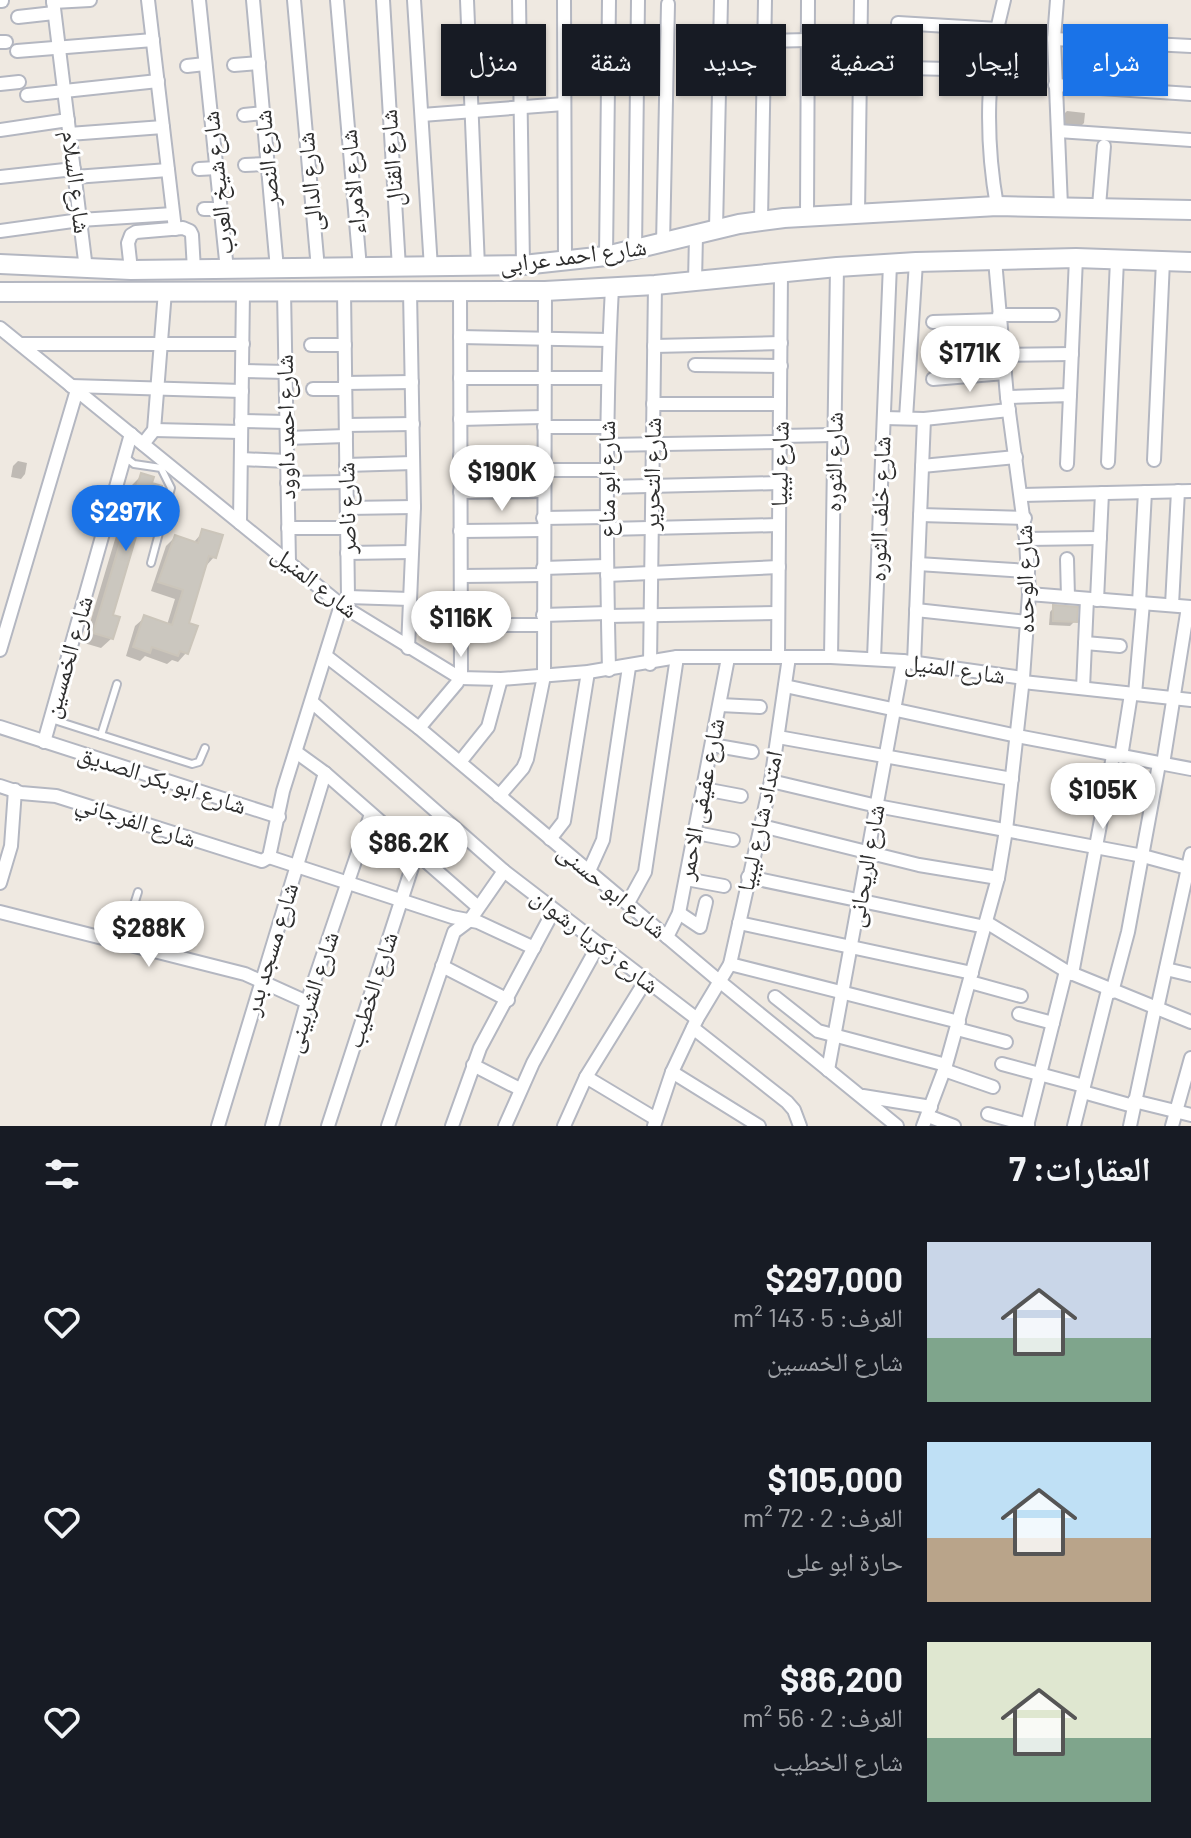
<!DOCTYPE html>
<html lang="ar">
<head>
<meta charset="utf-8">
<style>
	:root { --surface:#171b24; --page:#20242c; --text:#f1f3f6; --muted:#9ea1a6; --accent:#1a73e8 }
	body { margin:0; font-family:Barlow,"Noto Naskh Arabic",sans-serif; background:var(--page); color:var(--text); direction:rtl; height:100vh; display:flex; flex-direction:column; font-size:30px; white-space:nowrap }
	* { box-sizing:border-box; margin:0 }
	p { font-size:26px; color:var(--muted) }
	.icon { flex:none; width:44px; height:44px; fill:none; stroke:currentColor; stroke-width:2; stroke-linecap:round; stroke-linejoin:round }
	.map { position:relative; height:1126px; overflow:hidden; direction:ltr }
	.panel { display:flex; flex-direction:column; background:var(--surface); flex:1 }
	.panel>* { flex:none }
	.guide { position:absolute; left:24px; top:24px; width:1144px; height:72px; direction:rtl; display:flex; gap:16px }
	.price { position:absolute; translate:-50% -68px; padding:0 18px; border-radius:28px; background:#fff; color:#222; font-size:26px; line-height:52px; filter:drop-shadow(0 2px 4px #0008) }
	.price::after { content:''; position:absolute; left:50%; top:48px; width:24px; height:18px; margin-left:-12px; background:inherit; clip-path:polygon(0 0,100% 0,50% 100%) }
	.price.active { background:var(--accent); color:#fff }
	ul { padding:0; list-style:none }
	li { display:flex; align-items:center; gap:24px; height:200px; padding:0 40px }
	li span { display:grid; place-items:center; flex:none; width:224px; height:160px; border-radius:0px; color:#555 }
	li>.icon { margin-inline-start:auto }
	span .icon { width:96px; height:96px; fill:#fffc; stroke-width:1 }
	li b { font-size:34px }
	h2 { display:flex; justify-content:space-between; align-items:center; height:96px; padding:0 40px; font-size:34px }
	.chip { padding:0 28px; border-radius:0px; background:var(--surface); box-shadow:0 2px 6px #0004; font-size:28px; line-height:72px }
	.chip.active { background:var(--accent); color:#fff }
	.map>svg:first-child { display:block }
</style>
</head>
<body>
<div class="map">
<svg width="1191" height="1126" viewBox="0 0 1191 1126">
	<rect width="100%" height="100%" fill="#efe9e1"/>
	<!-- shadow -->
	<g fill="#0003">
		<path d="M1067,111L1085,113L1084,123L1079,128L1063,126L1062,116Z"/>
		<path d="M18,461L27,463L25,474L21,479L11,477L13,466Z"/>
		<path d="M141,476L151,515L141,525L138,524L110,616L112,638L101,648L84,643L131,486Z"/>
		<path d="M203,532L214,557L206,566L187,625L186,653L178,662L172,660L167,664L145,656L140,661L126,656L135,626L144,618L167,625L175,599L151,591L166,546L175,537L193,543Z"/>
		<path d="M1054,607L1075,621L1070,626L1049,625L1050,612Z"/>
	</g>
	<!-- building -->
	<g fill="#cbc7bf" stroke="#cbc5ba" stroke-width="2">
		<path d="M141,473L154,477L152,483L162,486L153,516L143,513L113,615L120,617L113,639L93,633Z"/>
		<path d="M202,529L223,535L216,558L209,556L189,623L198,626L188,654L180,651L178,656L152,647L150,653L133,647L144,615L172,625L183,590L158,582L175,535L198,543Z"/>
		<path d="M1053,605L1078,607L1077,622L1053,621Z"/>
	</g>
	<g fill="none" stroke-linecap="round" stroke-linejoin="round">
		<!-- lane casing -->
		<g stroke="#b4b7c1" stroke-width="10">
			<g id="lane">
				<path d="M125,457L134,464L161,468L171,488L151,563"/>
				<path d="M51,719L192,764L199,762L205,748"/>
				<path d="M101,735L117,684"/>
				<path d="M122,942L138,892"/>
			</g>
		</g>
		<!-- street casing -->
		<g stroke="#b4b7c1" stroke-width="16">
			<g id="street">
				<path d="M53,0L86,269"/>
				<path d="M148,0L175,229"/>
				<path d="M199,0L227,270"/>
				<path d="M253,0L277,269"/>
				<path d="M294,0L318,269"/>
				<path d="M337,0L360,268"/>
				<path d="M383,0L399,268"/>
				<path d="M414,0L431,268"/>
				<path d="M467,0L478,267"/>
				<path d="M519,0L523,265"/>
				<path d="M564,0L565,262"/>
				<path d="M1057,0L1054,39L1061,206"/>
				<path d="M0,1H2"/>
				<path d="M53,2L90,0"/>
				<path d="M18,17L54,13"/>
				<path d="M898,23L998,29"/>
				<path d="M1054,39L1191,46"/>
				<path d="M764,41L808,40"/>
				<path d="M0,42H6"/>
				<path d="M17,51L153,40"/>
				<path d="M234,65L259,63"/>
				<path d="M187,66L205,64"/>
				<path d="M906,68L993,70"/>
				<path d="M0,84L19,82"/>
				<path d="M1055,85L1191,94"/>
				<path d="M965,87H992"/>
				<path d="M27,95L158,81"/>
				<path d="M244,115L263,113"/>
				<path d="M422,115L564,104"/>
				<path d="M0,130L68,120"/>
				<path d="M1058,131L1191,140"/>
				<path d="M69,134L163,127"/>
				<path d="M245,165L268,164"/>
				<path d="M199,169L217,168"/>
				<path d="M0,177L74,169"/>
				<path d="M75,177L168,170"/>
				<path d="M997,206C985,139 986,66 1004,0"/>
				<path d="M1099,206L1104,146"/>
				<path d="M204,209H221"/>
				<path d="M858,213L861,0"/>
				<path d="M807,216L808,0"/>
				<path d="M761,220L765,0"/>
				<path d="M716,229L721,0"/>
				<path d="M0,231L80,220L173,214"/>
				<path d="M663,244L668,4"/>
				<path d="M635,251L638,0"/>
				<path d="M606,256L609,0"/>
				<path d="M131,270L128,243L131,235L136,232L183,228L190,231L192,235L194,270"/>
				<path d="M695,282L696,235"/>
				<path d="M284,291L289,562"/>
				<path d="M999,315H1053"/>
				<path d="M933,322L1000,320"/>
				<path d="M0,328L341,605L460,678L501,679L588,672L677,657H831L903,661L1023,678"/>
				<path d="M460,337L609,340"/>
				<path d="M21,344H243"/>
				<path d="M311,345H345"/>
				<path d="M654,346L781,343"/>
				<path d="M932,356L1072,354"/>
				<path d="M695,365L781,366"/>
				<path d="M242,371L286,372"/>
				<path d="M460,378H608"/>
				<path d="M933,379L1005,373"/>
				<path d="M345,383L412,382"/>
				<path d="M71,386L242,391"/>
				<path d="M313,389H345"/>
				<path d="M1070,395L1076,258"/>
				<path d="M1007,397L1070,395L1067,464"/>
				<path d="M653,404H780"/>
				<path d="M884,418L924,419L1009,410"/>
				<path d="M906,418L916,262"/>
				<path d="M460,419L544,417"/>
				<path d="M241,421L286,422"/>
				<path d="M346,425L413,424"/>
				<path d="M544,427H608"/>
				<path d="M154,430L241,432"/>
				<path d="M780,436L834,435"/>
				<path d="M287,438L346,436"/>
				<path d="M143,444L154,430L165,291"/>
				<path d="M607,445L780,442"/>
				<path d="M460,456L544,454"/>
				<path d="M241,459L287,461"/>
				<path d="M1154,460L1163,261"/>
				<path d="M1108,462L1117,260"/>
				<path d="M346,465L413,463"/>
				<path d="M922,466L1016,457"/>
				<path d="M544,470H607"/>
				<path d="M287,483L346,482"/>
				<path d="M607,487L779,483"/>
				<path d="M460,492L544,491"/>
				<path d="M1022,495L1191,491"/>
				<path d="M347,508L414,507"/>
				<path d="M920,515L1025,518"/>
				<path d="M543,518L607,517"/>
				<path d="M240,523L243,291"/>
				<path d="M288,528H347"/>
				<path d="M607,529L779,525"/>
				<path d="M460,531L543,530"/>
				<path d="M1026,539L1100,538"/>
				<path d="M347,553L412,552"/>
				<path d="M1067,559L1068,597"/>
				<path d="M918,564L1028,571"/>
				<path d="M543,568L606,566"/>
				<path d="M607,575L779,567"/>
				<path d="M461,576L543,575"/>
				<path d="M1029,594L1191,607"/>
				<path d="M348,597L410,599"/>
				<path d="M1097,600L1102,493"/>
				<path d="M1139,603L1145,492"/>
				<path d="M1172,605L1178,491"/>
				<path d="M916,610L1027,622"/>
				<path d="M543,615L608,613"/>
				<path d="M608,616L778,613"/>
				<path d="M461,625H543"/>
				<path d="M1085,643L1120,646"/>
				<path d="M408,648L414,507L410,291"/>
				<path d="M0,650L77,390"/>
				<path d="M326,656L419,728L718,980L897,1126"/>
				<path d="M778,657L781,272"/>
				<path d="M831,657L837,267"/>
				<path d="M874,658L890,264"/>
				<path d="M914,663L924,419"/>
				<path d="M650,664L655,285"/>
				<path d="M609,670C606,542 605,415 612,288"/>
				<path d="M1023,682L1191,700"/>
				<path d="M785,686L1017,736L1191,769"/>
				<path d="M1083,688L1087,599"/>
				<path d="M1135,694L1143,603"/>
				<path d="M313,703L504,871L697,1019"/>
				<path d="M720,705L760,707"/>
				<path d="M0,727L279,817"/>
				<path d="M419,728L457,683L461,672L460,291"/>
				<path d="M778,737L1012,779"/>
				<path d="M44,742L131,434"/>
				<path d="M712,745L752,752"/>
				<path d="M296,752L325,773L478,907"/>
				<path d="M1121,757L1131,694"/>
				<path d="M460,762L488,727L501,679"/>
				<path d="M1163,764L1188,607"/>
				<path d="M771,781L877,806L1143,856L1191,869"/>
				<path d="M0,786L21,793L56,796L262,861L269,857"/>
				<path d="M704,789L741,796"/>
				<path d="M499,796L523,768L527,759L544,676L545,291"/>
				<path d="M762,826L919,865L998,878"/>
				<path d="M696,833L733,840"/>
				<path d="M550,839L564,821L588,672"/>
				<path d="M269,857L283,791L341,605L348,597L344,291"/>
				<path d="M269,857L452,917L478,922L534,948"/>
				<path d="M589,871L603,840L629,667"/>
				<path d="M748,877L985,927"/>
				<path d="M686,879L724,886"/>
				<path d="M0,883L11,846L15,790"/>
				<path d="M628,903L645,872L677,657"/>
				<path d="M0,912L245,974L307,1002"/>
				<path d="M679,913L700,927L706,902"/>
				<path d="M986,922L1066,971L1191,1022"/>
				<path d="M739,923L972,973"/>
				<path d="M667,937L679,913L728,658"/>
				<path d="M730,964L959,1022"/>
				<path d="M442,966L508,1000"/>
				<path d="M1166,969L1191,975"/>
				<path d="M1072,974L1113,756"/>
				<path d="M970,982L1021,996"/>
				<path d="M1112,992L1128,932L1159,764"/>
				<path d="M775,997L818,1031L946,1065"/>
				<path d="M1157,1009L1191,854"/>
				<path d="M1019,1014L1053,1023"/>
				<path d="M693,1028L787,1102L794,1110L800,1126"/>
				<path d="M957,1029L1006,1042"/>
				<path d="M1002,1064L1084,1086"/>
				<path d="M473,1065L520,1089"/>
				<path d="M828,1070L903,661"/>
				<path d="M944,1070L993,1087"/>
				<path d="M672,1072L759,1126"/>
				<path d="M586,1077L656,1119"/>
				<path d="M1083,1092L1133,1106"/>
				<path d="M863,1096L931,1107"/>
				<path d="M1134,1101L1191,1115"/>
				<path d="M988,1114L1028,1125"/>
				<path d="M928,1116L954,1126"/>
				<path d="M218,1126L325,773"/>
				<path d="M272,1126L307,1002L371,814"/>
				<path d="M328,1126L416,855"/>
				<path d="M388,1126L454,932L470,920L504,871"/>
				<path d="M452,1126L480,1048L554,910"/>
				<path d="M505,1126L533,1063L599,944"/>
				<path d="M564,1126L586,1077L646,980"/>
				<path d="M654,1126L672,1072L697,1019L730,964L771,781L789,657"/>
				<path d="M923,1126L946,1065L998,878L1006,830L1023,678L1029,594L1026,539L1007,397L995,260"/>
				<path d="M1027,1126L1066,971"/>
				<path d="M1074,1126L1108,990"/>
				<path d="M1130,1126L1155,1008"/>
				<path d="M1172,1126L1191,1058"/>
			</g>
		</g>
		<!-- secondary casing -->
		<g stroke="#b4b7c1" stroke-width="22">
			<g id="secondary">
				<path d="M0,264L131,270L523,265L606,256L739,224L784,218L997,206L1191,210"/>
				<path d="M0,292L545,291L655,285L837,267L916,262L1076,258L1191,262"/>
			</g>
		</g>
		<!-- lane -->
		<use href="#lane" stroke="#fff" stroke-width="6"/>
		<!-- street -->
		<use href="#street" stroke="#fff" stroke-width="12"/>
		<!-- secondary -->
		<use href="#secondary" stroke="#fff" stroke-width="18"/>
	</g>
	<g text-anchor="middle" stroke-width="6" stroke-linejoin="round" paint-order="stroke">
		<!-- street labels -->
		<g font-size="24" fill="#2e2e2e" stroke="#fff">
			<text transform="translate(267 158) rotate(-95)" y="8">شارع النصر</text>
			<text transform="translate(392 158) rotate(-94)" y="8">شارع القنال</text>
			<text transform="translate(76 182) rotate(83)" y="8">شارع السلام</text>
			<text transform="translate(310 182) rotate(-95)" y="8">شارع الدالى</text>
			<text transform="translate(353 182) rotate(-95)" y="8">شارع الامراء</text>
			<text transform="translate(218 183) rotate(-96)" y="8">شارع شيخ العرب</text>
			<text transform="translate(573 256) rotate(-7)" y="8">شارع احمد عرابى</text>
			<text transform="translate(286 427) rotate(-91)" y="8">شارع احمد داوود</text>
			<text transform="translate(834 462) rotate(-89)" y="8">شارع الثوره</text>
			<text transform="translate(780 464) rotate(-89)" y="8">شارع ليبيا</text>
			<text transform="translate(652 474) rotate(-89)" y="8">شارع التحرير</text>
			<text transform="translate(607 479) rotate(-90)" y="8">شارع ابو مناع</text>
			<text transform="translate(347 508) rotate(-91)" y="8">شارع ناصر</text>
			<text transform="translate(880 509) rotate(-88)" y="8">شارع خلف الثوره</text>
			<text transform="translate(1025 579) rotate(-91)" y="8">شارع الوحده</text>
			<text transform="translate(315 582) rotate(38)" y="8">شارع المنيل</text>
			<text transform="translate(68 657) rotate(-74)" y="8">شارع الخمسين</text>
			<text transform="translate(955 669) rotate(8)" y="8">شارع المنيل</text>
			<text transform="translate(162 780) rotate(18)" y="8">شارع ابو بكر الصديق</text>
			<text transform="translate(701 799) rotate(-79)" y="8">شارع عفيفى الاحمر</text>
			<text transform="translate(136 821) rotate(18)" y="8">شارع الفرجاني</text>
			<text transform="translate(760 821) rotate(-78)" y="8">امتداد شارع ليبيا</text>
			<text transform="translate(866 866) rotate(-80)" y="8">شارع الريحانى</text>
			<text transform="translate(612 891) rotate(40)" y="8">شارع ابو حسنى</text>
			<text transform="translate(595 941) rotate(38)" y="8">شارع زكريا رشوان</text>
			<text transform="translate(271 949) rotate(-73)" y="8">شارع مسجد بدر</text>
			<text transform="translate(372 990) rotate(-72)" y="8">شارع الخطيب</text>
			<text transform="translate(312 992) rotate(-72)" y="8">شارع الشربينى</text>
		</g>
	</g>
</svg>
<b class="price" style="left:970px;top:394px">$171K</b>
<b class="price" style="left:502px;top:513px">$190K</b>
<b class="price active" style="left:126px;top:553px">$297K</b>
<b class="price" style="left:461px;top:659px">$116K</b>
<b class="price" style="left:1103px;top:831px">$105K</b>
<b class="price" style="left:409px;top:884px">$86.2K</b>
<b class="price" style="left:149px;top:969px">$288K</b>
<div class="guide">
<a class="chip active">شراء</a>
<a class="chip">إيجار</a>
<a class="chip">تصفية</a>
<a class="chip">جديد</a>
<a class="chip">شقة</a>
<a class="chip">منزل</a>
</div>
</div>
<section class="panel">
<h2>العقارات: 7<svg class="icon" aria-label="filters" viewBox="0 0 24 24"><path d="M4 7h16M4 17h16"/><circle cx="9" cy="7" r="2"/><circle cx="15" cy="17" r="2"/></svg></h2>
<ul>
<li><span style="background:linear-gradient(#c9d6e8 60%,#7fa58c 0)"><svg class="icon" aria-label="home" viewBox="0 0 24 24"><path d="M3 11l9-7 9 7M6 9v11h12V9"/></svg></span><div><b>$297,000</b><p>الغرف: 5 · 143 m²</p><p>شارع الخمسين</p></div><svg class="icon" aria-label="heart" viewBox="0 0 24 24"><path d="M12 20l-8-8c-3-5 5-10 8-4 3-6 11-1 8 4z"/></svg></li>
<li><span style="background:linear-gradient(#bfe0f5 60%,#b9a48a 0)"><svg class="icon" aria-label="home" viewBox="0 0 24 24"><path d="M3 11l9-7 9 7M6 9v11h12V9"/></svg></span><div><b>$105,000</b><p>الغرف: 2 · 72 m²</p><p>حارة ابو على</p></div><svg class="icon" aria-label="heart" viewBox="0 0 24 24"><path d="M12 20l-8-8c-3-5 5-10 8-4 3-6 11-1 8 4z"/></svg></li>
<li><span style="background:linear-gradient(#dfe7d0 60%,#7fa58c 0)"><svg class="icon" aria-label="home" viewBox="0 0 24 24"><path d="M3 11l9-7 9 7M6 9v11h12V9"/></svg></span><div><b>$86,200</b><p>الغرف: 2 · 56 m²</p><p>شارع الخطيب</p></div><svg class="icon" aria-label="heart" viewBox="0 0 24 24"><path d="M12 20l-8-8c-3-5 5-10 8-4 3-6 11-1 8 4z"/></svg></li>
</ul>
</section>
</body>
</html>
